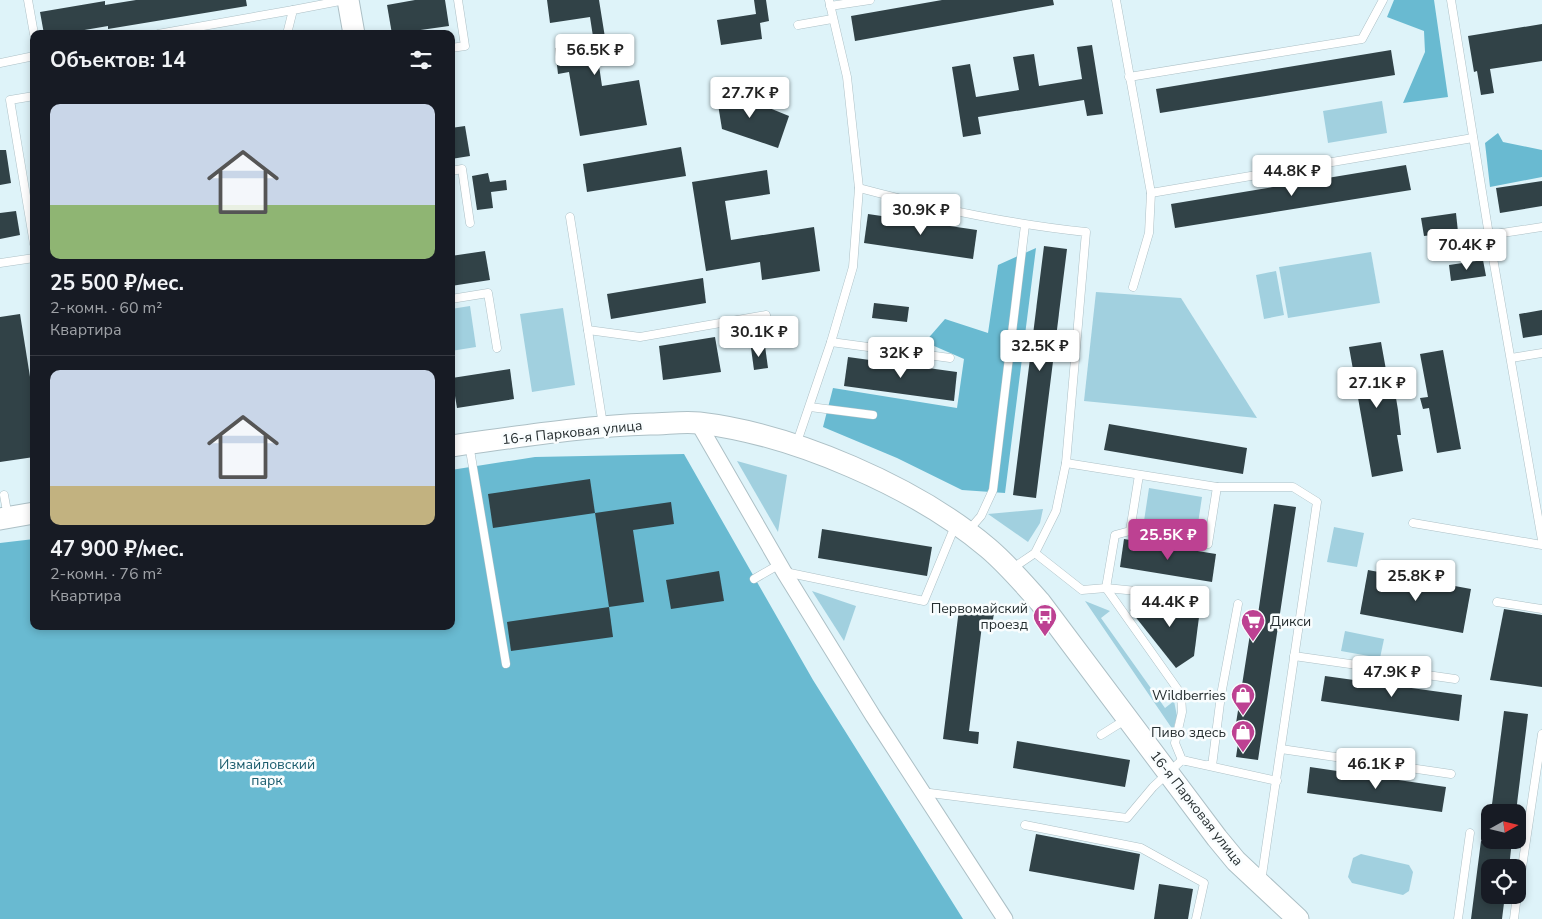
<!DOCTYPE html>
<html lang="ru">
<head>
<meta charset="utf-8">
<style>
	:root { --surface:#171b24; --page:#20242c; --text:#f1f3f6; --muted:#9ea1a6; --line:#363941; --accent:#bd4192 }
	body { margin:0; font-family:"Nunito Sans",sans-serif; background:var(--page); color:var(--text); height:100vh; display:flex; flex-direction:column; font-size:19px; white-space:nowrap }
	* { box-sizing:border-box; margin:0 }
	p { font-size:16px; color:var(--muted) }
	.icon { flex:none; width:28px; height:28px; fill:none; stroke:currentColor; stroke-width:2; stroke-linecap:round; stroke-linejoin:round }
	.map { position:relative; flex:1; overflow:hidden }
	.sheet { position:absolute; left:30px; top:30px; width:425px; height:600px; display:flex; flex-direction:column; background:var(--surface); border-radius:10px; box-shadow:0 2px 8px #0003 }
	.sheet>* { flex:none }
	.needle { width:32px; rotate:82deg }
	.buttons { position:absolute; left:1481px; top:804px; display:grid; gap:10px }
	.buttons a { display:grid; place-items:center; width:45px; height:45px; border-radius:10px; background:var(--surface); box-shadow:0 2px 8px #0003; font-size:25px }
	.price { position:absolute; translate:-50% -42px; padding:0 11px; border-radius:5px; background:#fff; color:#222; font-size:16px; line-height:32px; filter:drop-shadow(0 1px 2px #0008) }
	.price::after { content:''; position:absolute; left:50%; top:30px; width:15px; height:11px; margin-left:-8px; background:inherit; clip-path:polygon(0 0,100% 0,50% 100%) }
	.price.on { background:var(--accent); color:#fff }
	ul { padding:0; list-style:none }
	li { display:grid; align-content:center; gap:10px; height:265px; padding:0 20px }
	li+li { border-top:1px solid var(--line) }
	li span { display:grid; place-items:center; height:155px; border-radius:10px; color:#555 }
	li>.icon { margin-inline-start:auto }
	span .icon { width:90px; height:90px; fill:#fffc; stroke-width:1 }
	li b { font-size:21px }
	h2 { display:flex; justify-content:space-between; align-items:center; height:60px; padding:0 20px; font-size:21px }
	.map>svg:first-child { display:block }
</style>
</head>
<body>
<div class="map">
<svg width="1542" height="919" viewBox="0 0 1542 919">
	<rect width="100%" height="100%" fill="#def3f9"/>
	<!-- green -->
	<g fill="#a1d0df">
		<path d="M1382,101L1387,133L1328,143L1323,111Z"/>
		<path d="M1371,252L1380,303L1288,318L1279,267Z"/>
		<path d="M1276,271L1284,315L1264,319L1256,275Z"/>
		<path d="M1096,292L1181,298L1257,418L1084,401Z"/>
		<path d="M470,306L476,347L451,351V309Z"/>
		<path d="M563,308L575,385L532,392L520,314Z"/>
		<path d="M737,461L787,475L778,532Z"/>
		<path d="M1149,488L1202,497L1197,530L1144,521Z"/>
		<path d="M1043,509L1040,523L1028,542L988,514Z"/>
		<path d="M1334,527L1364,533L1357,567L1327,562Z"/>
		<path d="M812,591L856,606L844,641Z"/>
		<path d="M1085,601L1110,611L1101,618L1165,708L1174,701L1177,716L1173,730Z"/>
		<path d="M1345,631L1384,639L1380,658L1341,651Z"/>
		<path d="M1361,854L1409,865L1413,872L1409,891L1403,895L1352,883L1348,877L1353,858Z"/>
	</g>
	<!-- forest -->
	<g fill="#69bad1">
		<path d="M1394,0H1434L1448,97L1403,103L1425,52L1424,31L1387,17Z"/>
		<path d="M1498,133L1503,142L1542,150V177L1490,187L1485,143Z"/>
		<path d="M1036,248L1005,493L962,490L897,458L823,427L833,388L957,408L964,359L925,342L945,319L988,333L998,265Z"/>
		<path d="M684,454L813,680L963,919H0V543L34,539V626H451V470L535,457Z"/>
	</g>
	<!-- building -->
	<g fill="#314247">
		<path d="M136,0H246L247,6L108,29V26L61,34H44L40,12L105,1V5Z"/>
		<path d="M415,0H445L449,26L392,34L387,5Z"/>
		<path d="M547,0H599L607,50L597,52L602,86L639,80L647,125L580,136L569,72L558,74L555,48L594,43L590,17L550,23Z"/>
		<path d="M754,0H766L769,21L760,23L762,39L721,45L717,20L756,14Z"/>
		<path d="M942,0H1053L1054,5L855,41L851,16Z"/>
		<path d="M1542,24V61L1490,69L1494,93L1481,95L1477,71L1474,72L1468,36Z"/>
		<path d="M1092,45L1103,114L1087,116L1084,100L978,117L981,134L963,137L952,67L970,64L976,97L1019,90L1013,57L1034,54L1039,86L1082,79L1077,47Z"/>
		<path d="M1391,50L1395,75L1160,113L1156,89Z"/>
		<path d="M715,86L789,116L778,148L722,129Z"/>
		<path d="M465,126L470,156L451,159V128Z"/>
		<path d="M681,147L686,176L587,192L583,164Z"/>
		<path d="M0,150H6L11,183L0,185Z"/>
		<path d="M1406,165L1411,190L1175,228L1171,204Z"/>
		<path d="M767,170L770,194L725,201L731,240L814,227L820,271L762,280L760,262L706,271L692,182Z"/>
		<path d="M488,173L490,182L506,180L507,190L491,192L493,208L477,210L472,176Z"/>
		<path d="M1542,181V206L1500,213L1496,188Z"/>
		<path d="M16,211L20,235L0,239V213Z"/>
		<path d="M1456,213L1458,232L1424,236L1421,218Z"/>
		<path d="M868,214L977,230L973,259L864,243Z"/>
		<path d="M1044,246L1067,249L1036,498L1013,495Z"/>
		<path d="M485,251L490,280L451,286V256Z"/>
		<path d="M1483,260L1486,276L1451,281L1449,265Z"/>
		<path d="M703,278L706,303L611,319L607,294Z"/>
		<path d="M874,303L909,307L907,322L872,318Z"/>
		<path d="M1542,310V335L1523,338L1519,314Z"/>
		<path d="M20,314L34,402V457L0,462V317Z"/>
		<path d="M715,337L721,372L663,380L659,346Z"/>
		<path d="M1381,342L1388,381L1393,380L1398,410L1401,435H1397L1403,471L1372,477L1349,347Z"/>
		<path d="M765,346L768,368L754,370L751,348Z"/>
		<path d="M1443,350L1461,449L1437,453L1429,408L1423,409L1420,398L1428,397L1420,354Z"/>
		<path d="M848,357L957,372L954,401L844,386Z"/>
		<path d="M510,369L514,399L457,408L452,378Z"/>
		<path d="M1109,424L1247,448L1243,474L1104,450Z"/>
		<path d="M590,479L595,513L493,528L488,494Z"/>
		<path d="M671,502L674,524L633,530L644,602L609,607L595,513Z"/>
		<path d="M1274,504L1296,507L1258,760L1236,757L1239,737L1234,736L1250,634L1255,635Z"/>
		<path d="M822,529L932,547L927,576L818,558Z"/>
		<path d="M1124,539L1216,554L1212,582L1120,567Z"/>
		<path d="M1368,570L1471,589L1463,633L1360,614Z"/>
		<path d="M719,571L724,601L671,609L666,580Z"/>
		<path d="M1148,599L1188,604L1199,617L1194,656L1176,668L1130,610Z"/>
		<path d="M609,607L613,637L511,651L507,622Z"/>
		<path d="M959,609L994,613L992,626L982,625L969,731L979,732L978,744L943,739Z"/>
		<path d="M1504,609L1542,615V687L1490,680Z"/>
		<path d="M1325,676L1462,695L1459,721L1321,701Z"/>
		<path d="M1504,711L1528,714L1516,812H1491Z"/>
		<path d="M1017,741L1130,760L1125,787L1013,768Z"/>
		<path d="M1310,767L1446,787L1442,812L1307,793Z"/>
		<path d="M1036,834L1140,854L1134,890L1029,871Z"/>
		<path d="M1487,840H1512L1509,868H1490V895H1505L1502,919H1471L1481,841L1487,842Z"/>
		<path d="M1159,884L1193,889L1188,919H1154Z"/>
	</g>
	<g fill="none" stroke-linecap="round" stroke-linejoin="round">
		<!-- lane casing -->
		<g stroke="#adc0c6" stroke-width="9">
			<g id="lane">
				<path d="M28,0L34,34"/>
				<path d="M1116,0L1151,193L1473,138"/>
				<path d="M1451,0L1489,235L1542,540"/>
				<path d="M830,6L870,0"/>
				<path d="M798,25L832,19"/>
				<path d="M158,34L293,10"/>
				<path d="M287,34L293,10L345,0"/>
				<path d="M451,48L465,46L458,0"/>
				<path d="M0,63L34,56"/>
				<path d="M1129,77L1362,39L1383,0"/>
				<path d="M34,96L10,100L34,244"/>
				<path d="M451,171L462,169L470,223"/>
				<path d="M859,188C934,208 1009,224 1086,232L1066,463L1056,511L1035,553L1013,568"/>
				<path d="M570,217L603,425"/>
				<path d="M1489,235L1542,227"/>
				<path d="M0,263L34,258"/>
				<path d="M1133,287L1149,233L1151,193"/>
				<path d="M451,299L488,293L497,348"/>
				<path d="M588,330L640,337L766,315"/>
				<path d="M831,342L950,358"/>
				<path d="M1511,358L1542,353"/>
				<path d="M810,407L873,415"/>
				<path d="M469,444L506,664"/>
				<path d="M796,445L831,342L853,267L859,188L847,77L829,0"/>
				<path d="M1066,463L1217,487L1208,544L1130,531L1115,535L1106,588L1181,694L1182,712L1175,743L1182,760L1277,781"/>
				<path d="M1217,487H1293L1317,502L1261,882"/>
				<path d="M4,495L8,517"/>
				<path d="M1413,523L1542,545"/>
				<path d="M968,531L981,516L993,490L1025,225"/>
				<path d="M1130,531L1139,475"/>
				<path d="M1035,553L1082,590L1106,588L1147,592"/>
				<path d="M785,572L924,601L955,526"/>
				<path d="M754,579L780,564"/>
				<path d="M1497,602L1542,609"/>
				<path d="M1294,656L1455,679"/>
				<path d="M1101,735L1125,720"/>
				<path d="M1281,749L1451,774"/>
				<path d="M1208,765L1212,766L1221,695L1238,604"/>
				<path d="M922,792L1127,818L1153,787L1182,760L1186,761"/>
				<path d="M1025,825L1141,848L1204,883L1196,919"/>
				<path d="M1518,894L1542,734"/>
				<path d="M1458,919L1470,833"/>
				<path d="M1514,919L1517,895"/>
			</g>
		</g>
		<!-- street casing -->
		<g stroke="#adc0c6" stroke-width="17">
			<path id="street" d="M698,423L784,572L873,716L1005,919"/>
		</g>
		<!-- secondary casing -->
		<g stroke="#adc0c6" stroke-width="23">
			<g id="secondary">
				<path d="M348,0L354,34"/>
				<path d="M451,446C517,437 584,426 650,424C666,424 684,421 699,423C793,434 916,487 988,548C1007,564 1023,583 1040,602L1217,838L1236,861L1298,919"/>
				<path d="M0,519L34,513"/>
			</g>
		</g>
		<!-- lane -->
		<use href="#lane" stroke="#fff" stroke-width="8"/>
		<!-- street -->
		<use href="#street" stroke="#fff" stroke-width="15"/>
		<!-- secondary -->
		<use href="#secondary" stroke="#fff" stroke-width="21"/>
	</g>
	<!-- icons -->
	<defs>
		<g id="bus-pin" transform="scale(1.25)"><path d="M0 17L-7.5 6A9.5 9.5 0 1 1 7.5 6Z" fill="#bd4192" stroke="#f9fdfe"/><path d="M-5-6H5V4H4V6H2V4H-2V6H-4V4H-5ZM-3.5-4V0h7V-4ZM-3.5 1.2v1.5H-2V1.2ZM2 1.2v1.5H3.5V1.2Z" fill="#fff"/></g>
		<g id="supermarket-pin" transform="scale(1.25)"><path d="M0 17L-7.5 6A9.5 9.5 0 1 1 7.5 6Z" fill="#bd4192" stroke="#f9fdfe"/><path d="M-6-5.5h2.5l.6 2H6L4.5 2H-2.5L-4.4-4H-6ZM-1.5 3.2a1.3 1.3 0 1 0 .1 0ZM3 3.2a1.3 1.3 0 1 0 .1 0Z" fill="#fff"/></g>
		<g id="shop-pin" transform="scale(1.25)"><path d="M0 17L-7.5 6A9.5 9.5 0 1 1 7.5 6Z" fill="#bd4192" stroke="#f9fdfe"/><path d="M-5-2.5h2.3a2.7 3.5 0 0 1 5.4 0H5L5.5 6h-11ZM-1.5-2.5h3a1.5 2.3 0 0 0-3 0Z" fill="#fff"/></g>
	</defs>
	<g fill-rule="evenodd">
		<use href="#bus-pin" x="1045" y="616"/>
		<use href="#supermarket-pin" x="1253" y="621"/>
		<use href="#shop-pin" x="1243" y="695"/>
		<use href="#shop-pin" x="1243" y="732"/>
	</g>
	<g text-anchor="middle" stroke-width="5" stroke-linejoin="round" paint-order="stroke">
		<!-- street labels -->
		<g font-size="14" fill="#272f31" stroke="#f9fdfe">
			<text transform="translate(572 432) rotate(-6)" y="5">16-я Парковая улица</text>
			<text transform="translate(1197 808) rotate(52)" y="5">16-я Парковая улица</text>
		</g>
		<!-- poi labels -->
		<g font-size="14" fill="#272f31" stroke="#f9fdfe" text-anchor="end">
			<text x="1028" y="613">Первомайский<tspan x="1028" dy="16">проезд</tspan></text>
			<text x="1270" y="626" text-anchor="start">Дикси</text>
			<text x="1226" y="700">Wildberries</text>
			<text x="1226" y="737">Пиво здесь</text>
		</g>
		<!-- park labels -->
		<g font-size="14" fill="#1a5c6d" stroke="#f9fdfe">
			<text x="267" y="769">Измайловский<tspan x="267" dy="16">парк</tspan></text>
		</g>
	</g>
</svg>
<div class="buttons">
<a><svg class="needle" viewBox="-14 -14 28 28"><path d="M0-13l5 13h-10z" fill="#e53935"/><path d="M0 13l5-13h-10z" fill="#9ea1a6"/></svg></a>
<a><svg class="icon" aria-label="locate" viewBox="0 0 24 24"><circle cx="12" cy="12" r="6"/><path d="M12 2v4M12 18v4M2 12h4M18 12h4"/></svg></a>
</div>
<b class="price" style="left:595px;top:76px">56.5K ₽</b>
<b class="price" style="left:750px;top:119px">27.7K ₽</b>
<b class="price" style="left:1292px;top:197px">44.8K ₽</b>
<b class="price" style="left:921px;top:236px">30.9K ₽</b>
<b class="price" style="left:1467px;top:271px">70.4K ₽</b>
<b class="price" style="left:759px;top:358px">30.1K ₽</b>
<b class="price" style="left:1040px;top:372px">32.5K ₽</b>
<b class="price" style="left:901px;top:379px">32K ₽</b>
<b class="price" style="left:1377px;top:409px">27.1K ₽</b>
<b class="price on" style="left:1168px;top:561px">25.5K ₽</b>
<b class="price" style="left:1416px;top:602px">25.8K ₽</b>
<b class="price" style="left:1170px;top:628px">44.4K ₽</b>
<b class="price" style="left:1392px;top:698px">47.9K ₽</b>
<b class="price" style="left:1376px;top:790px">46.1K ₽</b>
<section class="sheet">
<h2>Объектов: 14<svg class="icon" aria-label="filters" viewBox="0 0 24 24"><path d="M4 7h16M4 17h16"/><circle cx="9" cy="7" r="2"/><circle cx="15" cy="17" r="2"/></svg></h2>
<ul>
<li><span style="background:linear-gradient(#c9d6e8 65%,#8fb573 0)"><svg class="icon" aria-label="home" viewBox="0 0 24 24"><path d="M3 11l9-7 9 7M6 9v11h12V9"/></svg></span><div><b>25 500 ₽/мес.</b><p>2-комн. · 60 m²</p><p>Квартира</p></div></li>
<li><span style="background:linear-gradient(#c9d6e8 75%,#c2b280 0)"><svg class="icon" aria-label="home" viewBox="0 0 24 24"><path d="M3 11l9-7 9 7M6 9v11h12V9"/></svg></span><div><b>47 900 ₽/мес.</b><p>2-комн. · 76 m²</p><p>Квартира</p></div></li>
</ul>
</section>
</div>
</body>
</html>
